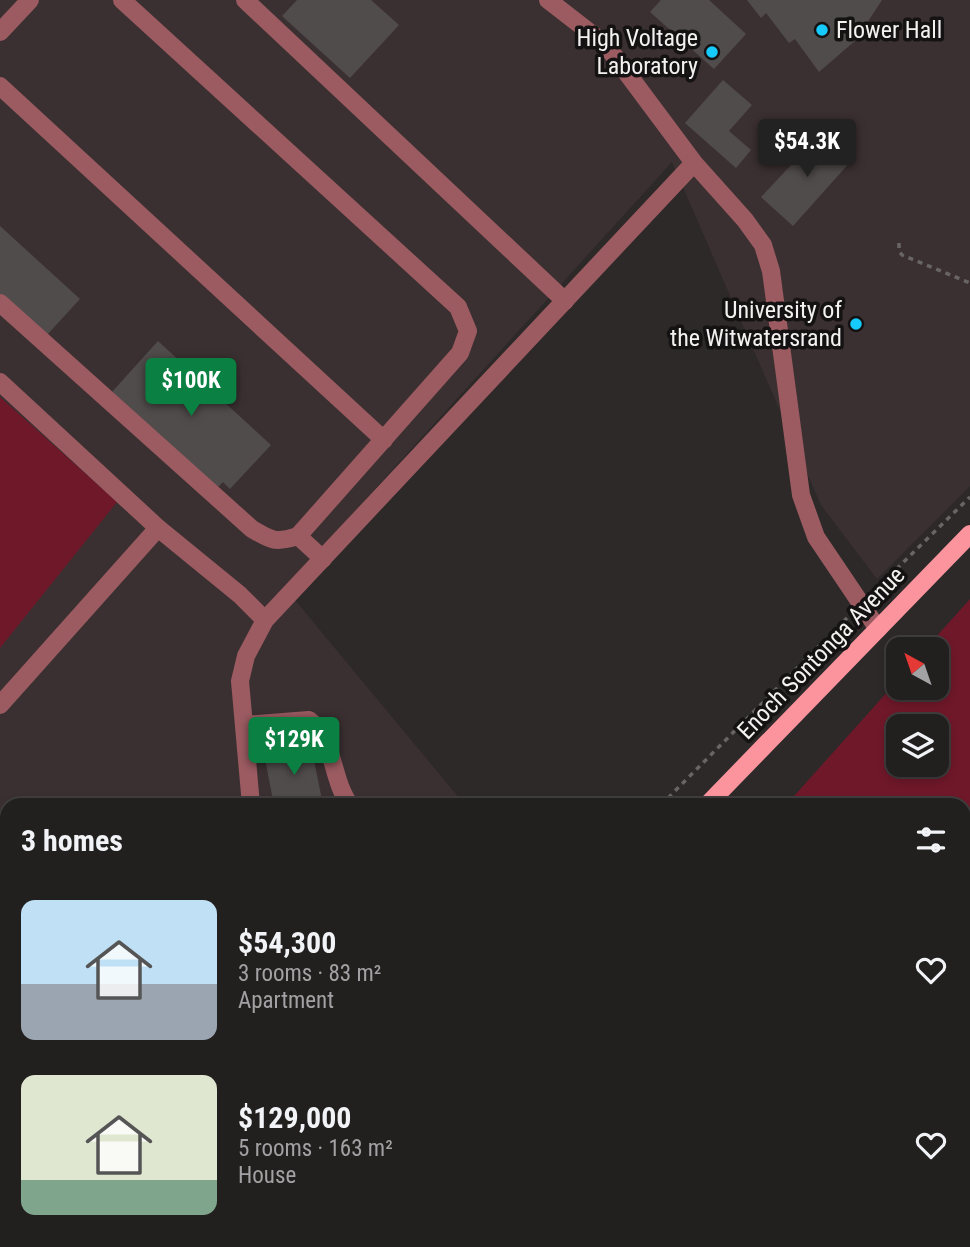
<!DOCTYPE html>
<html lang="en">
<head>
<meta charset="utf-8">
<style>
	:root { --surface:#221f1f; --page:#2e2c2c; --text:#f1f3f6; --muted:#a2a2a4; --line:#3f3d3d; --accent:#0b8043 }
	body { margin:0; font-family:"Roboto Condensed",sans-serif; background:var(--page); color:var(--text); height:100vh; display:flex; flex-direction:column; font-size:26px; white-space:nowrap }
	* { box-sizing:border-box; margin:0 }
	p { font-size:23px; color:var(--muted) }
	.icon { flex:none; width:38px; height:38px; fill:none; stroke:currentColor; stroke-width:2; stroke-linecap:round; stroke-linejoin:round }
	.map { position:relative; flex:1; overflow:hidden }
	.drawer { position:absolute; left:0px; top:798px; width:971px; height:450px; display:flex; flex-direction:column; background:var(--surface); border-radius:21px 21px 0 0; box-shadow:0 4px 10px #0003,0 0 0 2px var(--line) }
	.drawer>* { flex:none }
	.needle { width:46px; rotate:320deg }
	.tools { position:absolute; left:886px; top:637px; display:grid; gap:14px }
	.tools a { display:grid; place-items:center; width:63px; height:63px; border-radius:14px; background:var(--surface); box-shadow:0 4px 10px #0003,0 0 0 2px var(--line); font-size:35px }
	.price { position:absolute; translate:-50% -60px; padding:0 16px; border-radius:7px; background:var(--accent); color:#fff; font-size:23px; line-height:46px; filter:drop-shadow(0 2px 4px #0008) }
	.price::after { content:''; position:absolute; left:50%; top:42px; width:21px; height:16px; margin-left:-10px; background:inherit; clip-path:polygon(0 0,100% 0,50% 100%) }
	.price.on { background:#222; color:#fff }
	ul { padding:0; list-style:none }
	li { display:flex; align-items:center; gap:21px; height:175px; padding:0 21px }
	li span { display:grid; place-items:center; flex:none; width:196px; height:140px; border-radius:14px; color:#555 }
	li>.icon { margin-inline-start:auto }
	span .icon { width:84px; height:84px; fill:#fffc; stroke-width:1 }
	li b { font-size:30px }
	h2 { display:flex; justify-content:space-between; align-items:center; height:84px; padding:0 21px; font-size:30px }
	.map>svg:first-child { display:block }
</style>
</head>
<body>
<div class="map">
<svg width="970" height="1247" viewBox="0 0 970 1247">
	<rect width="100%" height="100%" fill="#2d2929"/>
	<!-- built -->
	<path fill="#3b3031" d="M0,0H970V486L877,579L821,505L672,162L285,588L465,805H7V1241H351L346,1247H0Z"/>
	<!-- green -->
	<g fill="#6f182a" fill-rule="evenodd">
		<path d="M0,397L117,502L0,648Z"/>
		<path d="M970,599V1247H461L465,1241H964V805H786L898,680V688H936V649H925ZM936,726V765H898V726Z"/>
		<path d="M0,899L7,905V1057L3,1062L0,1059Z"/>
		<path d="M0,1074L7,1081V1153L0,1147Z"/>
	</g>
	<!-- building -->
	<g fill="#514c4c">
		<path d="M297,0H371L399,25L350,78L282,16Z"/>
		<path d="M661,0H709L746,34L714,69L650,12Z"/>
		<path d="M747,0H882L856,40L819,72L795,39L789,43L766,13L761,18Z"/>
		<path d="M723,80L752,105L729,131L751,150L736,168L685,123Z"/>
		<path d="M822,132L852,160L793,226L761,197Z"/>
		<path d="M0,226L80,299L46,336L0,294Z"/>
		<path d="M158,341L271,445L230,489L223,482L216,489L111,393Z"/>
		<path d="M311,745L323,805H274L264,754Z"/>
	</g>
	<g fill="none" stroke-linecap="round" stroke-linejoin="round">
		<!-- path -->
		<g stroke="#696565" stroke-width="3.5" stroke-dasharray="5 5" stroke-linecap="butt">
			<path d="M899,243V251L902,255L970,283"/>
			<path d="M875,590L970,497"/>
			<path d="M661,805L847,618"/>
			<path d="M352,1247L356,1241"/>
		</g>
		<!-- minor -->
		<g stroke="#9b5b61" stroke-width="18">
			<path d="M122,0L458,307L468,331L460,353L298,536L323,559"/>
			<path d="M245,0L565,301"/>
			<path d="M548,0L597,38L612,53L694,163L745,220L763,245L771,271L801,495L816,537L878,629"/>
			<path d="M0,32L30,0"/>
			<path d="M0,86L384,440"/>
			<path d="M0,303L252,529C272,541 276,543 298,536"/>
			<path d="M0,382L158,528L240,595L265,620"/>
			<path d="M0,705L158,528"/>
			<path d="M244,725L309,720C335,739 331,780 350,805"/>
			<path d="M251,805L240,681L246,656L265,620L694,163"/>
			<path d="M291,1241V1247"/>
		</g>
		<!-- major -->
		<g stroke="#fc949e" stroke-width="18">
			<path d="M707,805L970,534"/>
			<path d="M392,1247L397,1241"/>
		</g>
	</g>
	<!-- markers -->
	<g fill="#16cafb" stroke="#141212" stroke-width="2.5">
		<circle cx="822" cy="30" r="7"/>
		<circle cx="712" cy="52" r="7"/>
		<circle cx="856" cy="324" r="7"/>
	</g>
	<g text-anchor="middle" stroke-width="7" stroke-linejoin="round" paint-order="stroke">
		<!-- poi labels -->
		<g font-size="24" fill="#f4f1f1" stroke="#141212" text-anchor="end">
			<text x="836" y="38" text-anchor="start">Flower Hall</text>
			<text x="698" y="46">High Voltage<tspan x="698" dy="28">Laboratory</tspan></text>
			<text x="842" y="318">University of<tspan x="842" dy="28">the Witwatersrand</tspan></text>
		</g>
		<!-- street labels -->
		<g font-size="24" fill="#f4f1f1" stroke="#141212">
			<text transform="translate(821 653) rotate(-46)" y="8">Enoch Sontonga Avenue</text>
		</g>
	</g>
</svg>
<div class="tools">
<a><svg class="needle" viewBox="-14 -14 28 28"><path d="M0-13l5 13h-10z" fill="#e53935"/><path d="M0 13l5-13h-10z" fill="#a2a2a4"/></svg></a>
<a><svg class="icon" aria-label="layers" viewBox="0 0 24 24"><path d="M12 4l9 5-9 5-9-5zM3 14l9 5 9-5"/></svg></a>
</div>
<b class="price on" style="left:807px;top:179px">$54.3K</b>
<b class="price" style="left:191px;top:418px">$100K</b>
<b class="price" style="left:294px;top:777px">$129K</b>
<section class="drawer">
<h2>3 homes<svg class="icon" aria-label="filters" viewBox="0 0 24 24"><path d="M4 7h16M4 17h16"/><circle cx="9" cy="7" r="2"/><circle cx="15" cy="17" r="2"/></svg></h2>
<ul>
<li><span style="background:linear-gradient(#bfe0f5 60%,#9aa5b1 0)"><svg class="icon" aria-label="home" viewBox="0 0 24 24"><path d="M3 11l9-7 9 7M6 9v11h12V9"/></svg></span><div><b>$54,300</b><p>3 rooms · 83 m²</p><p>Apartment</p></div><svg class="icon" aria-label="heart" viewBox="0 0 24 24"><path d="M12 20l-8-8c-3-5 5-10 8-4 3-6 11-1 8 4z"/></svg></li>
<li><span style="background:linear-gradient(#dfe7d0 75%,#7fa58c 0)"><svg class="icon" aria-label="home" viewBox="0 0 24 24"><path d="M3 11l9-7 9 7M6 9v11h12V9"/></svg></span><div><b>$129,000</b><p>5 rooms · 163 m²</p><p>House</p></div><svg class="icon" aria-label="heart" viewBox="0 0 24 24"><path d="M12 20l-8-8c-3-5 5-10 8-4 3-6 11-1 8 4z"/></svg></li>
</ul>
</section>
</div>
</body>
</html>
